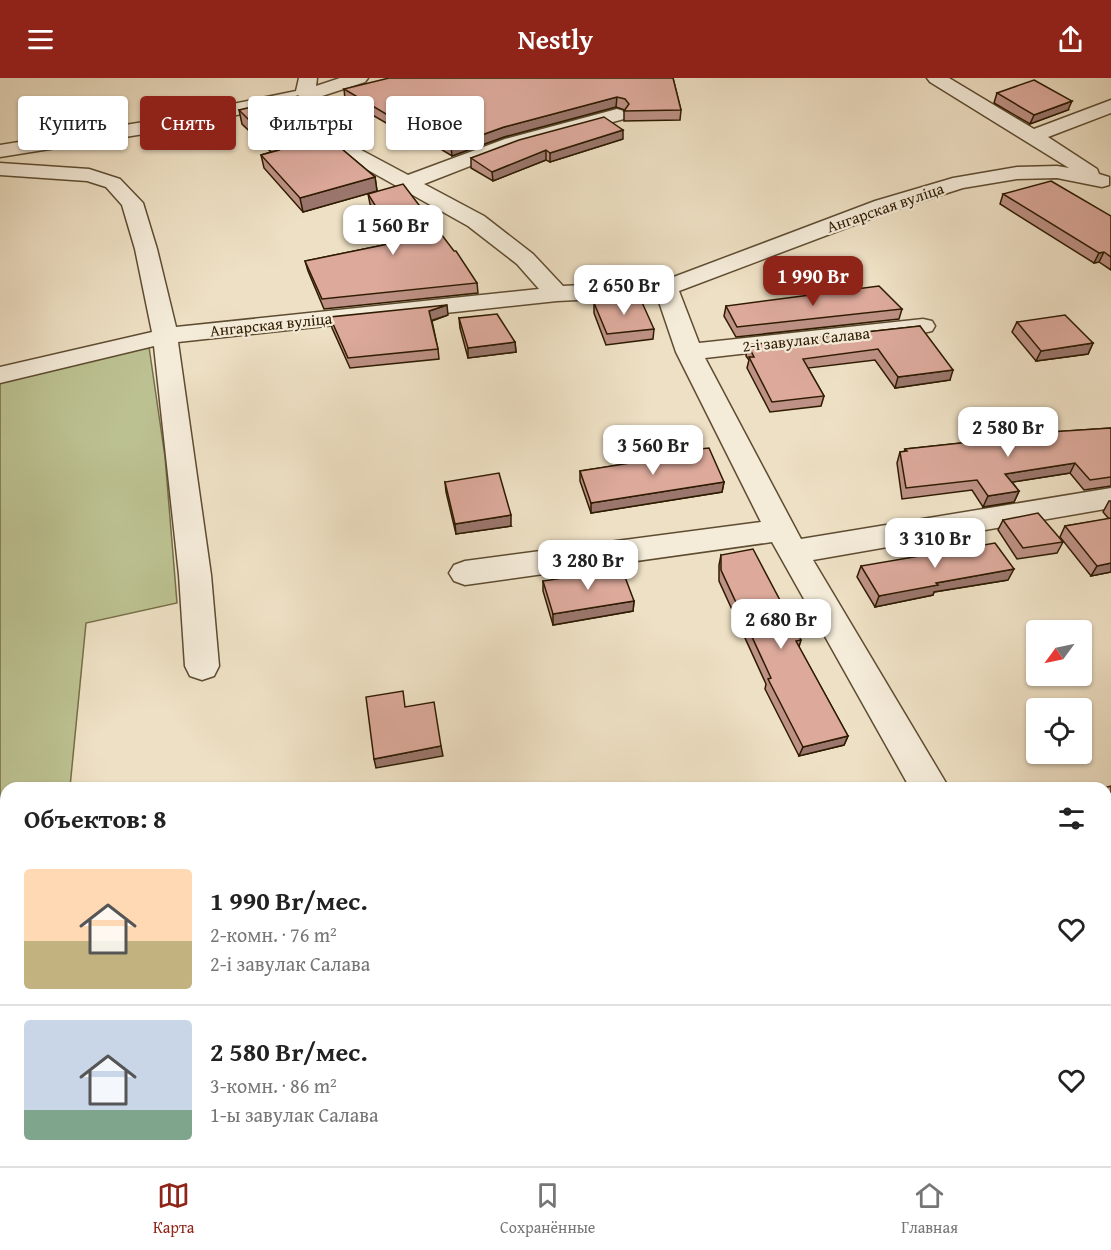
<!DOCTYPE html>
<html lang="ru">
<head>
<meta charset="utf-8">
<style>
	:root { --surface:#fff; --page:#f2f2f2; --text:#222; --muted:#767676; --line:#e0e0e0; --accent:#8f2418 }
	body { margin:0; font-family:"Gentium Book Plus",serif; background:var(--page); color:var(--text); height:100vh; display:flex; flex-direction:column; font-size:22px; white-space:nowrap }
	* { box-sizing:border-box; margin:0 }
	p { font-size:20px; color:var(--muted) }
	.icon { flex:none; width:33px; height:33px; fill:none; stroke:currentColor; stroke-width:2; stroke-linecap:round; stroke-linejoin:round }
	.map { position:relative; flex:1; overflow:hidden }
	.drawer { position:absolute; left:0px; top:704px; width:1112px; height:386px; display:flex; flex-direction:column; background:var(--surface); border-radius:18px 18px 0 0; box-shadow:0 2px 4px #0004 }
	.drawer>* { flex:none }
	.guide { position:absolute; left:18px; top:18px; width:600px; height:54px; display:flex; gap:12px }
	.needle { width:39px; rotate:237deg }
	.tools { position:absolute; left:1026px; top:542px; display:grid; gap:12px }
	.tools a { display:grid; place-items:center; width:66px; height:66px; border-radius:6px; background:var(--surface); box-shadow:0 2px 4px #0004; font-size:30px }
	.price { position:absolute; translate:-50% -51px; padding:0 14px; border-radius:12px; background:#fff; color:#222; font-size:20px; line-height:39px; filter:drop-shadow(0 2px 3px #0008) }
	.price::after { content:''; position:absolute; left:50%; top:36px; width:18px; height:14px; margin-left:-9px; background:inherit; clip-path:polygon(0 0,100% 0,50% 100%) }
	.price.current { background:var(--accent); color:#fff }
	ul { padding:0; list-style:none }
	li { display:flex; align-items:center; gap:18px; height:150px; padding:0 24px }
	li+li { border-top:2px solid var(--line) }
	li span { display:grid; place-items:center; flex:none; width:168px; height:120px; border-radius:6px; color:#555 }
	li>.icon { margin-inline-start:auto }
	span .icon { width:72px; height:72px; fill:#fffc; stroke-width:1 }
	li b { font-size:26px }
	h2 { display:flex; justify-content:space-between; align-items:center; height:72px; padding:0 24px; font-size:26px }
	.tag { padding:0 21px; border-radius:6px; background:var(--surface); box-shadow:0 2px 4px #0004; font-size:21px; line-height:54px }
	.tag.current { background:var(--accent); color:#fff }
	header { display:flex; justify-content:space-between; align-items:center; height:78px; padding:0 24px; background:var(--accent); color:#fff; font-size:27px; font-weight:600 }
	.tab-bar { display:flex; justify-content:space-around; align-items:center; height:84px; border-top:2px solid var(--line); background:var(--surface); font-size:16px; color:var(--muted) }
	.tab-bar a { display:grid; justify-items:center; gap:3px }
	.tab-bar .current { color:var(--accent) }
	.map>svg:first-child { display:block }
</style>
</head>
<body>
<header><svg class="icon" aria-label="menu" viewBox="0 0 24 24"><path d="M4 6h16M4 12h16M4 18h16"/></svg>Nestly<svg class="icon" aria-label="share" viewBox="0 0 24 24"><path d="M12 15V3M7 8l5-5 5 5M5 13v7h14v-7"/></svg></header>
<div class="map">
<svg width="1111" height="1088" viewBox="0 0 1111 1088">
	<rect width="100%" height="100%" fill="#eee0c4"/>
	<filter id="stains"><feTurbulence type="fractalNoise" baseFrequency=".00333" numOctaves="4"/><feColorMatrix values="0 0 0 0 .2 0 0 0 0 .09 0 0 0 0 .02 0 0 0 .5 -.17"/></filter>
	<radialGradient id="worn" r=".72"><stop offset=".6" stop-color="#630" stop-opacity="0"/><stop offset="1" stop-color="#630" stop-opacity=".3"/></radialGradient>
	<!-- green -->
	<path fill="#bcc191" stroke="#756e48" stroke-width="1.5" d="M149,269L165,379L177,525L86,545L70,709L6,710V1083H34V1088H0V305Z"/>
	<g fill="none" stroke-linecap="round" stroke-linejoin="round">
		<!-- minor casing -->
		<g stroke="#5e4c31" stroke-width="3">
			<g id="minor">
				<path d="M299,0H317L316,8L340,0H368L365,4L316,20L329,45L348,65L408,97L505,61L617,31L624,33L627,37L624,41L519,69L424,106L484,138L533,176L563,208L663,203L875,123L953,100L1017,89L1057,88L1069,90L930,4L927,0H949L1034,51L1111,22V35L1048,59L1097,91L1099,96L1109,99V107L1102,109L1057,100L1017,101L963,110L891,133L679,213L699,265L923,241L932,243L935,248L932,253L923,255L705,280L801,461L1111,410V430L813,482L949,710H910L772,464L465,507L454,503L449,495L454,487L465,483L761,444L676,274L657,218L557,223L178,264L211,497L219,588L214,598L202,602L190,598L185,588L179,497L154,268L0,305V289L152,254L135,171L122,127L106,109L87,103L0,97V85L89,91L120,101L143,125L157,171L176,249L539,211L517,186L468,148L334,73L314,52L299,24L150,55L0,79V67L150,43L296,13Z"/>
				<path d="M1111,788V826L1106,827V789Z"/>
				<rect x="416" y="1083" width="48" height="5"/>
			</g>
		</g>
		<!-- minor -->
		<use href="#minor" fill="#f4ebd9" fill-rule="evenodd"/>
	</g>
	<!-- wall -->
	<g fill="#bd9185" stroke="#2e1b00" stroke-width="1.5">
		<path d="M673,0L681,32L680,42L624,43V33L625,32L616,29L504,59L452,78L406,50L398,52L345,21L344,11Z"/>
		<path d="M997,15L1068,32L1030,46L994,25Z"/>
		<path d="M239,32L310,40L330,61L375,99L377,113L303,134L264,90L261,77L271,74L242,46Z"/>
		<path d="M623,61L550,84L546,82L493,103L471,90V80Z"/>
		<path d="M368,116L477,205L478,215L324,231L308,193L305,183L394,165L370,126Z"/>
		<path d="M1003,116L1111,138V192L1099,184L1094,185L1000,126Z"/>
		<path d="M594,225L654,251L653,261L606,267L594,235Z"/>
		<path d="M726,228L902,231L899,241L736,259L724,238Z"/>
		<path d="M448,237L432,243L438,271L439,281L350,290L332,250L330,239Z"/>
		<path d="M459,240L515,264L516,274L468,280L460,250Z"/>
		<path d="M1017,244L1093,265L1088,276L1036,283L1012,254Z"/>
		<path d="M920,248L950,302L895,310L875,282L808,290L824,318L821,328L770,334L747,290L749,282L746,278L748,267Z"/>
		<path d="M1111,350V408L1084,412L1070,395L1012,404L1019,413L1014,424L983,429L972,412L902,421L897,385L900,374H904L905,371L991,362L993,358Z"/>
		<path d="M661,375L724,404L722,414L591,435L580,403V393L660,381Z"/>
		<path d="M445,404L511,448L456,456L446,414Z"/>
		<path d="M1109,423H1111V494L1091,498L1060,459L1065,448L1109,441L1103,434Z"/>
		<path d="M1003,442L1063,464L1057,475L1017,481L998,452Z"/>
		<path d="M721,477L801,562L799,569L848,658L844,667L799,678L765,611L766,606L719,503V487Z"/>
		<path d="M861,488L1008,502L934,514L933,517L875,529L857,499Z"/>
		<path d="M543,503L634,523L633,533L553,547L543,513Z"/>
	</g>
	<!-- shaded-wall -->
	<g fill="#9a766c" stroke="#2e1b00" stroke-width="1.5">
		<path d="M617,19L616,29L504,59L452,78L451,68L504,49Z"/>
		<path d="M1072,23L1068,32L1030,46L1034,37Z"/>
		<path d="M405,40L406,50L398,52L396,42Z"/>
		<path d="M623,52V61L550,84V75Z"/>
		<path d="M546,72V82L493,103L492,94Z"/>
		<path d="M375,99L377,113L303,134L300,120Z"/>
		<path d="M1104,174L1099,184L1094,185L1099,175Z"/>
		<path d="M447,227L448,237L430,243L429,233Z"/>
		<path d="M515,264L516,274L468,280V270Z"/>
		<path d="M1093,265L1088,276L1036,283L1041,273Z"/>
		<path d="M953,292L950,302L895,310L898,299Z"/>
		<path d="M1075,385L1070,395L1000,406L1005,396Z"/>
		<path d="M724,404L722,414L591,435V425Z"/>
		<path d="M1019,413L1014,424L983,429L988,418Z"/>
		<path d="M511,437V448L456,456L455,446Z"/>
		<path d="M1111,485V494L1091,498L1097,488Z"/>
		<path d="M1014,491L1008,502L934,514L933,517L875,529L879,518L936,505Z"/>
		<path d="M634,523L633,533L553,547V536Z"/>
		<path d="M848,658L844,667L799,678L803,669Z"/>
		<path d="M441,668L443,678L376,690L374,681Z"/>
		<path d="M1111,748V755L1106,756V749Z"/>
		<path d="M1111,902V908L1106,909V904Z"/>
		<rect x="329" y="1083" width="4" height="5"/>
	</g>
	<!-- building -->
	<g fill="#dca99b" stroke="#2e1b00" stroke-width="1.5">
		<path d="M389,0H673L681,32L624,33L629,26L625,21L617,19L504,49L451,68L405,40L396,42L344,11Z"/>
		<path d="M1034,2L1072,23L1034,37L997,15Z"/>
		<path d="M298,18L310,40L330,61L375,99L300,120L261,77L279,72L239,32Z"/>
		<path d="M604,39L623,52L550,75L546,72L492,94L471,80L519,62Z"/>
		<path d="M1051,103L1111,138V179L1104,174L1099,175L1003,116Z"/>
		<path d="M403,106L454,173H456L477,205L322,221L305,183L398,164L368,116Z"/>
		<path d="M879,208L902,231L737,249L726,228Z"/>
		<path d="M640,220L654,251L607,256L594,225Z"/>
		<path d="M447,227L429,233L438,271L348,280L330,239Z"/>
		<path d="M497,236L515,264L468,270L459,240Z"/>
		<path d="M1065,237L1093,265L1041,273L1017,244Z"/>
		<path d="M920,248L953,292L898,299L878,271L803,281L824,318L772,324L749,279H754L748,267Z"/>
		<path d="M1111,350V399L1090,402L1075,385L1005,396L1019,413L988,418L977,402L906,410L900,374L907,373L905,371L970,364L975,361L977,363L996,361L993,358L1031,352L1034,355Z"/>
		<path d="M709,370L724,404L591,425L580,393L662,380L661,375Z"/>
		<path d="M499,395L511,437L455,446L445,404Z"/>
		<path d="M1038,435L1063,464L1023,470L1003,442Z"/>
		<path d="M1111,440V485L1097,488L1065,448Z"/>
		<path d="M995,465L1014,491L936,505L938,507L879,518L861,488Z"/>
		<path d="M753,471L801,562L796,563L848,658L803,669L768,601L771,600L721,492V477Z"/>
		<path d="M622,491L634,523L553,536L543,503Z"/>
		<path d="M403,613L405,629L434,624L441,668L374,681L366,619Z"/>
		<path d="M1055,706L1058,710H1038Z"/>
		<path d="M1111,708V748L1106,749V710H1104Z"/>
		<path d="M1111,835V902L1106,904V837Z"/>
		<rect x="243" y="1083" width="86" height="5"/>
		<path d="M795,1083H978L980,1088H767Z"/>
	</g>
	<g text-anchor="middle" stroke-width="4.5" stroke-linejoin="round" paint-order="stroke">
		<!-- far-street labels -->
		<g font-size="16" fill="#2e1b00" stroke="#f4ebd9">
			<text transform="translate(885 129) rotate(-19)" y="6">Ангарская вуліца</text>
			<text transform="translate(271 246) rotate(-6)" y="6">Ангарская вуліца</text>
			<text transform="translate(806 261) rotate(-6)" y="6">2-і завулак Салава</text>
		</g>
	</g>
	<rect width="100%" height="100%" filter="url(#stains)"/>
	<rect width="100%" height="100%" fill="url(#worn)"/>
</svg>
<div class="tools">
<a><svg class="needle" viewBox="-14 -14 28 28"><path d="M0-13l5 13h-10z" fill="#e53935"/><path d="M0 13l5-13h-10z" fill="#767676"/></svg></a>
<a><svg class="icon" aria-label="locate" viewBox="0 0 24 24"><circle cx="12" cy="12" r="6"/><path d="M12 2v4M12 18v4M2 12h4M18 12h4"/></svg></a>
</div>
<b class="price" style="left:393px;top:178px">1 560 Br</b>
<b class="price current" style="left:813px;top:229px">1 990 Br</b>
<b class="price" style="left:624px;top:238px">2 650 Br</b>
<b class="price" style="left:1008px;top:380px">2 580 Br</b>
<b class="price" style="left:653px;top:398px">3 560 Br</b>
<b class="price" style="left:935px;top:491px">3 310 Br</b>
<b class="price" style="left:588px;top:513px">3 280 Br</b>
<b class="price" style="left:781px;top:572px">2 680 Br</b>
<div class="guide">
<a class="tag">Купить</a>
<a class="tag current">Снять</a>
<a class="tag">Фильтры</a>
<a class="tag">Новое</a>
</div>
<section class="drawer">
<h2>Объектов: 8<svg class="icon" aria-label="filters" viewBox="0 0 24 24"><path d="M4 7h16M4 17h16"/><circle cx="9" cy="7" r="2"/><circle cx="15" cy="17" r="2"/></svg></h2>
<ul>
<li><span style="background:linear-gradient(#ffd9b3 60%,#c2b280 0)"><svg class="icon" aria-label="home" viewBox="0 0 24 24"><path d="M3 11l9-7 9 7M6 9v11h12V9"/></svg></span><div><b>1 990 Br/мес.</b><p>2-комн. · 76 m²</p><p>2-і завулак Салава</p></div><svg class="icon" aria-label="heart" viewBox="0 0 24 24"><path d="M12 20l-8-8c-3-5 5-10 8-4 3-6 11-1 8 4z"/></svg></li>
<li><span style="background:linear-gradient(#c9d6e8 75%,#7fa58c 0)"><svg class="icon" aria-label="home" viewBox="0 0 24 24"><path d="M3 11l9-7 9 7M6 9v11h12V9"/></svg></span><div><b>2 580 Br/мес.</b><p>3-комн. · 86 m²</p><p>1-ы завулак Салава</p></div><svg class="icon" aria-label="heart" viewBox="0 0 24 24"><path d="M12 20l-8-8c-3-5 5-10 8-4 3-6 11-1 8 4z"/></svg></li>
</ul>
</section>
</div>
<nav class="tab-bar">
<a class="current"><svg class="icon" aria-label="map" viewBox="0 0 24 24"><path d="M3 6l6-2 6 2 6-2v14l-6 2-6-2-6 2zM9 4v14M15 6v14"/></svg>Карта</a>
<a><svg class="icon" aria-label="saved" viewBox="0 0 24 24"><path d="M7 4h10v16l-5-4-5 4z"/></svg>Сохранённые</a>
<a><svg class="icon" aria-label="home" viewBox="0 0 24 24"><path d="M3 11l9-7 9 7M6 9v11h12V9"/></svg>Главная</a>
</nav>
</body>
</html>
